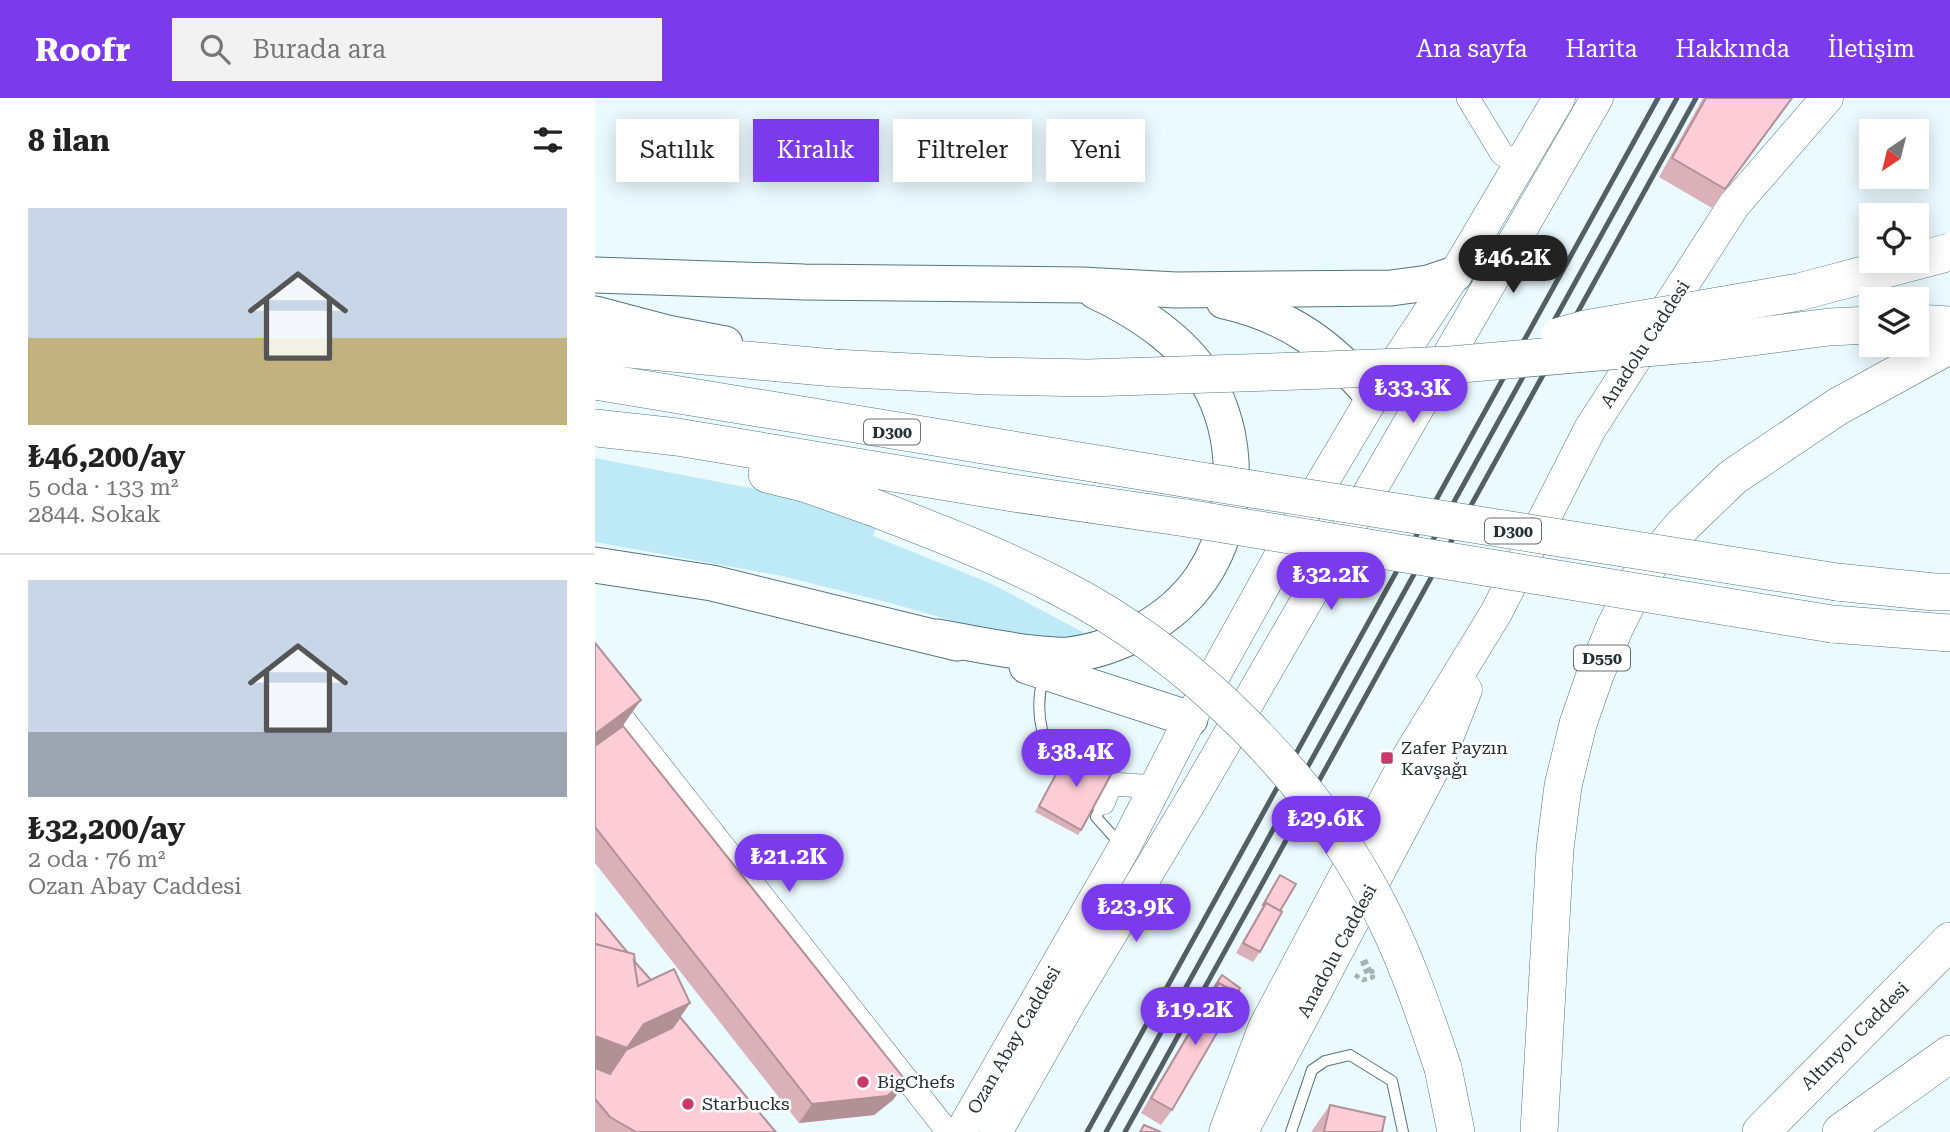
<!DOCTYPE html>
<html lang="tr">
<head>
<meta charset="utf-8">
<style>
	:root { --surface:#fff; --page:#f2f2f2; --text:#222; --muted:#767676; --line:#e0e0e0; --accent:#7c3aed }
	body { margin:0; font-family:"Roboto Serif",serif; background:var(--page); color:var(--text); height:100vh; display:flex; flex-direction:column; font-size:26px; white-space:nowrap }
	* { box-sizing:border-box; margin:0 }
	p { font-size:23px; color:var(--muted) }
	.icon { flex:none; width:38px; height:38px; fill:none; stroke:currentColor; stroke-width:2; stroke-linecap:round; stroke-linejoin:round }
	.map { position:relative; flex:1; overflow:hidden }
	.sheet { display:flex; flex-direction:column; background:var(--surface); width:595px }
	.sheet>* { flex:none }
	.hud { position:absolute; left:21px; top:21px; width:665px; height:63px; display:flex; gap:14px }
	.needle { width:46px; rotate:215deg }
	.buttons { position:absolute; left:1264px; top:21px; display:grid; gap:14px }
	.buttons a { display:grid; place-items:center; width:70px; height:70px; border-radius:0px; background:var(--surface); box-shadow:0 4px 18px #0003; font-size:35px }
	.price { position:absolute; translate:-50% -60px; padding:0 16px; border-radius:24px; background:var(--accent); color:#fff; font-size:23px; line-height:46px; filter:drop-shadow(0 2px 4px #0008) }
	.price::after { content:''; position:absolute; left:50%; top:42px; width:21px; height:16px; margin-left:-10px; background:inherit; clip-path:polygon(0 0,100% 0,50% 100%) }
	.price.on { background:#222; color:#fff }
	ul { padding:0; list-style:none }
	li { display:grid; align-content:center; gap:14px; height:371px; padding:0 28px }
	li+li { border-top:2px solid var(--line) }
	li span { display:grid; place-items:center; height:217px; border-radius:0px; color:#555 }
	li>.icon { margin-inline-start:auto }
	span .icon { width:126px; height:126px; fill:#fffc; stroke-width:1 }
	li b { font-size:30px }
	h2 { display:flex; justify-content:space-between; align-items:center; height:84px; padding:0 28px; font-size:30px }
	.pill { padding:0 24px; border-radius:0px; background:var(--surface); box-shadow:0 4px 18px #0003; font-size:24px; line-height:63px }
	.pill.on { background:var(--accent); color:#fff }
	header { display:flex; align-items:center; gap:42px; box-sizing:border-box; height:98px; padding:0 35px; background:var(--accent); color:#fff }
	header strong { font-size:33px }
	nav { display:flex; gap:38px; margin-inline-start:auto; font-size:24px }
	.search { width:490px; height:63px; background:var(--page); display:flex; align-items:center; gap:18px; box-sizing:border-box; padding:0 24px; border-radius:0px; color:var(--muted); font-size:26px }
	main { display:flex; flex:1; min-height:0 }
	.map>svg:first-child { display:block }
</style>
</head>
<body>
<header>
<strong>Roofr</strong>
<div class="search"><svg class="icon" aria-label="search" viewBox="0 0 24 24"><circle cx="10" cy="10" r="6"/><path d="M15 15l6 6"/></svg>Burada ara</div>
<nav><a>Ana sayfa</a><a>Harita</a><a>Hakkında</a><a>İletişim</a></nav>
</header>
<main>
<section class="sheet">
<h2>8 ilan<svg class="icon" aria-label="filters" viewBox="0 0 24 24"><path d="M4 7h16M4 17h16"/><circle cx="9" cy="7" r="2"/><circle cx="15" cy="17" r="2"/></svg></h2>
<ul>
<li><span style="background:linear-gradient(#c9d6e8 60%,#c2b280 0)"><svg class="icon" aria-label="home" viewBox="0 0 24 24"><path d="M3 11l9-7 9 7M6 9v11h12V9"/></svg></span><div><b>₺46,200/ay</b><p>5 oda · 133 m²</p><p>2844. Sokak</p></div></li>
<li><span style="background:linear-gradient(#c9d6e8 70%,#9aa5b1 0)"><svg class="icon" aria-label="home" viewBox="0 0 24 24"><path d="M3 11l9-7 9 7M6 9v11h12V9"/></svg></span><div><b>₺32,200/ay</b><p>2 oda · 76 m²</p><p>Ozan Abay Caddesi</p></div></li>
</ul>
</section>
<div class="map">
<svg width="1355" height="1034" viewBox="0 0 1355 1034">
	<rect width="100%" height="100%" fill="#ebfafe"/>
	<!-- green -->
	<path fill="#bdeaf6" d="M0,360L211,401L282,424L278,438L397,486L499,540L431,544L299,506L187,478L0,444Z"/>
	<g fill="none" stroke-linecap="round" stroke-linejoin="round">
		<!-- service casing -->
		<g stroke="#53757e" stroke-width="12">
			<g id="service">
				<path d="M448,580C439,614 446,653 474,677"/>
				<path d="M505,703L508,705L501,719L527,748"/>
				<path d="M696,1034L717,972L730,963L755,957L797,983L808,1034"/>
			</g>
		</g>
		<!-- minor casing -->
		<g stroke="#53757e" stroke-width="24">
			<g id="minor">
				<path d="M873,0L907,56L924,67"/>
				<path d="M0,585L353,1034"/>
				<path d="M508,705L516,686L562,689"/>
			</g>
		</g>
		<!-- secondary casing -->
		<g stroke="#53757e" stroke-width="33">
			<g id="secondary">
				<path d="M651,1026L845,658L871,592"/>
				<path d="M366,1034L529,750L595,621L708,417L778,299L860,176L964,0"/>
				<path d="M401,1034L475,904L603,691L1002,0"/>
				<path d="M630,1034L669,930L814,657L901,515L995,331L1139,107L1232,0"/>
			</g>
		</g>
		<!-- primary casing -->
		<g stroke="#53757e" stroke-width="37">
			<g id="primary">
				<path d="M0,177L209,184L487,187L581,192L796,190L833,185L860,176"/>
				<path d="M629,203C693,217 737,249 778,299"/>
				<path d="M0,216L72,235L130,246"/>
				<path d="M0,467L117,485L362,545"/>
				<path d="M342,539C377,545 412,553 447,556C455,556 465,558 473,557C524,551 578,522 607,479C645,422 646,339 611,281C587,242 541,212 500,193"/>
				<path d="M432,568L595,621"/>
			</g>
		</g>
		<!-- trunk casing -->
		<g stroke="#53757e" stroke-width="38">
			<g id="trunk">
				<path d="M1321,225L1355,227"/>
				<path d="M0,248L239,270"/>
				<path d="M0,283L594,381"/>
				<path d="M0,330L82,339L418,395L591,420"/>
				<path d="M172,376L212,386L277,409"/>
				<path d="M1242,484L1339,494H1355"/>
				<path d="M1237,526L1355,535"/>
				<path d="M848,970L861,1034"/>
				<path d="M944,1034L960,751L968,688L983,626L1000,577L1020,529L1047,475L1088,427L1138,379L1242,309L1355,247"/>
				<path d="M1166,1034L1355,843"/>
				<path d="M1246,1034L1355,956"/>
			</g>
		</g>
		<!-- path -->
		<g stroke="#a3b2b6" stroke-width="4.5" stroke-dasharray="5 3.5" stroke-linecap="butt">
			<path d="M767,863L772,876L780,872"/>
			<path d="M760,877L768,882L778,879L769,860"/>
		</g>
		<!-- service -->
		<use href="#service" stroke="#fff" stroke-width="10"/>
		<!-- minor -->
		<use href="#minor" stroke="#fff" stroke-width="23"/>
		<!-- secondary -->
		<use href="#secondary" stroke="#fff" stroke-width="32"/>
		<!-- primary -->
		<use href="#primary" stroke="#fff" stroke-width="35"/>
		<!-- trunk -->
		<use href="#trunk" stroke="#fff" stroke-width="37"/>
		<!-- rail -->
		<g stroke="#526064" stroke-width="5">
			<path d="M492,1034L1063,0"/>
			<path d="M511,1034L1082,0"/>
			<path d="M530,1034L1101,0"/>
		</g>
		<!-- trunk-bridge casing -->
		<g stroke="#53757e" stroke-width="38" stroke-linecap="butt">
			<g id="trunk-bridge">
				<path d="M965,238L990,231L1204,194L1355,154"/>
				<path d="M239,270L392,278L493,280L705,273L855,267L1119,244L1234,229L1276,227"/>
				<path d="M594,381L1242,484"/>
				<path d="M277,409C339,433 402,457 462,488C598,557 724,684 791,822C814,869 831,920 848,970"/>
				<path d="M591,420L1237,526"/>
			</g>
		</g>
		<!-- trunk-bridge -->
		<use href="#trunk-bridge" stroke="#fff" stroke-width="37"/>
	</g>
	<!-- wall -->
	<g fill="#dab0b9">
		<path d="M1108,0H1197L1117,110L1064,79Z"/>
		<path d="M0,545L28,628L311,983L298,1002L279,1017L204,1025L0,765Z"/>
		<path d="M475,650L486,732L483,737L440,714Z"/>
		<path d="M685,777V813L665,854L658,864L641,855Z"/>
		<path d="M0,815L56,882L95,905L85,919L181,1034H0Z"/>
		<path d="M627,877L577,1012L566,1027L546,1015L615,897L614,896Z"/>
		<path d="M735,1007L787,1034H716Z"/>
	</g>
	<!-- shaded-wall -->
	<g fill="#b19096">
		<path d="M46,602L14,647L0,658V636Z"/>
		<path d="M95,905L64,950L0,994V938L49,926Z"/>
		<path d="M311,983L298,1002L279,1017L204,1025L217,1006Z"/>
	</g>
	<!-- building -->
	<g fill="#fdcdd7" stroke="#b19096" stroke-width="2">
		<path d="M1111,0H1197L1130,91L1077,60Z"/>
		<path d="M0,545L46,602L0,636Z"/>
		<path d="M28,628L311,983L292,998L217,1006L0,729V648Z"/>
		<path d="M475,650L518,673L486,732L444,708Z"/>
		<path d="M685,777L701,786L685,813L671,805L670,807H668Z"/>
		<path d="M671,805L687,814L665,854L648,845Z"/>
		<path d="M0,815L33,855L0,846Z"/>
		<path d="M0,846L39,856L43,888L79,871L95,905L49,926L32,950L0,938Z"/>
		<path d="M39,863L56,882L43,888Z"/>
		<path d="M627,877L645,890L642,896L624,885L619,892L618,891Z"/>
		<path d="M624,885L644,897L577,1012L556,1000Z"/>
		<path d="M85,919L179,1032L181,1034H41L15,1019L0,1001V970L15,976L31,952L77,930Z"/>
		<path d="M735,1007L790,1019L787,1034H729Z"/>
		<path d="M549,1027L566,1034H545Z"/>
	</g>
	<!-- markers -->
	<g fill="#c63968" stroke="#fff" stroke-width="2.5">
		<rect x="785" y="653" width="14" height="14" rx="3.5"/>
		<circle cx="268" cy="984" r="7"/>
		<circle cx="93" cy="1006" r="7"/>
	</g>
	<g text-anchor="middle" stroke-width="5" stroke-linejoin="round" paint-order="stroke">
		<!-- shield labels -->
		<g fill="#fff" stroke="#656f72" stroke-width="2">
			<rect x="269" y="321.5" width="56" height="25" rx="5"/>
			<rect x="890" y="420.5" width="56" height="25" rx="5"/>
			<rect x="979" y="547.5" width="56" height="25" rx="5"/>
		</g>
		<g font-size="16" font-weight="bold" fill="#233135">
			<text x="297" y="340">D300</text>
			<text x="918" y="439">D300</text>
			<text x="1007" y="566">D550</text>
		</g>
		<!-- street labels -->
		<g font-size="18" fill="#233135" stroke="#fff">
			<text transform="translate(1050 246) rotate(-57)" y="6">Anadolu Caddesi</text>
			<text transform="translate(742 853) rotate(-62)" y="6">Anadolu Caddesi</text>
			<text transform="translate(1260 938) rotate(-45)" y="6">Altınyol Caddesi</text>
			<text transform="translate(419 942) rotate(-60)" y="6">Ozan Abay Caddesi</text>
		</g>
		<!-- poi labels -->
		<g font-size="18" fill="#233135" stroke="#fff" text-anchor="start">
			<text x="806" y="656">Zafer Payzın<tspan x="806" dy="21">Kavşağı</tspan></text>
			<text x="282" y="990">BigChefs</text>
			<text x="107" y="1012">Starbucks</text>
		</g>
	</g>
</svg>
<div class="buttons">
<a><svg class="needle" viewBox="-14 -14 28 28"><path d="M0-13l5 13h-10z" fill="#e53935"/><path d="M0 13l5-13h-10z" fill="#767676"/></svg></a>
<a><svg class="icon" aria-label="locate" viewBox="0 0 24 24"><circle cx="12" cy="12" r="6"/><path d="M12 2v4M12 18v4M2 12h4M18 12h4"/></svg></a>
<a><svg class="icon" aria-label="layers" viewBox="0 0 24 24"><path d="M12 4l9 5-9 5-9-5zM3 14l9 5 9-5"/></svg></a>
</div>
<b class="price on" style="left:918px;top:197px">₺46.2K</b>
<b class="price" style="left:818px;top:327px">₺33.3K</b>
<b class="price" style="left:736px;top:514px">₺32.2K</b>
<b class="price" style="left:481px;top:691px">₺38.4K</b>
<b class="price" style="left:731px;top:758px">₺29.6K</b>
<b class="price" style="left:194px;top:796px">₺21.2K</b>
<b class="price" style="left:541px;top:846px">₺23.9K</b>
<b class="price" style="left:600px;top:949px">₺19.2K</b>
<div class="hud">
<a class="pill">Satılık</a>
<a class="pill on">Kiralık</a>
<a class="pill">Filtreler</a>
<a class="pill">Yeni</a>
</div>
</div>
</main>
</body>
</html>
